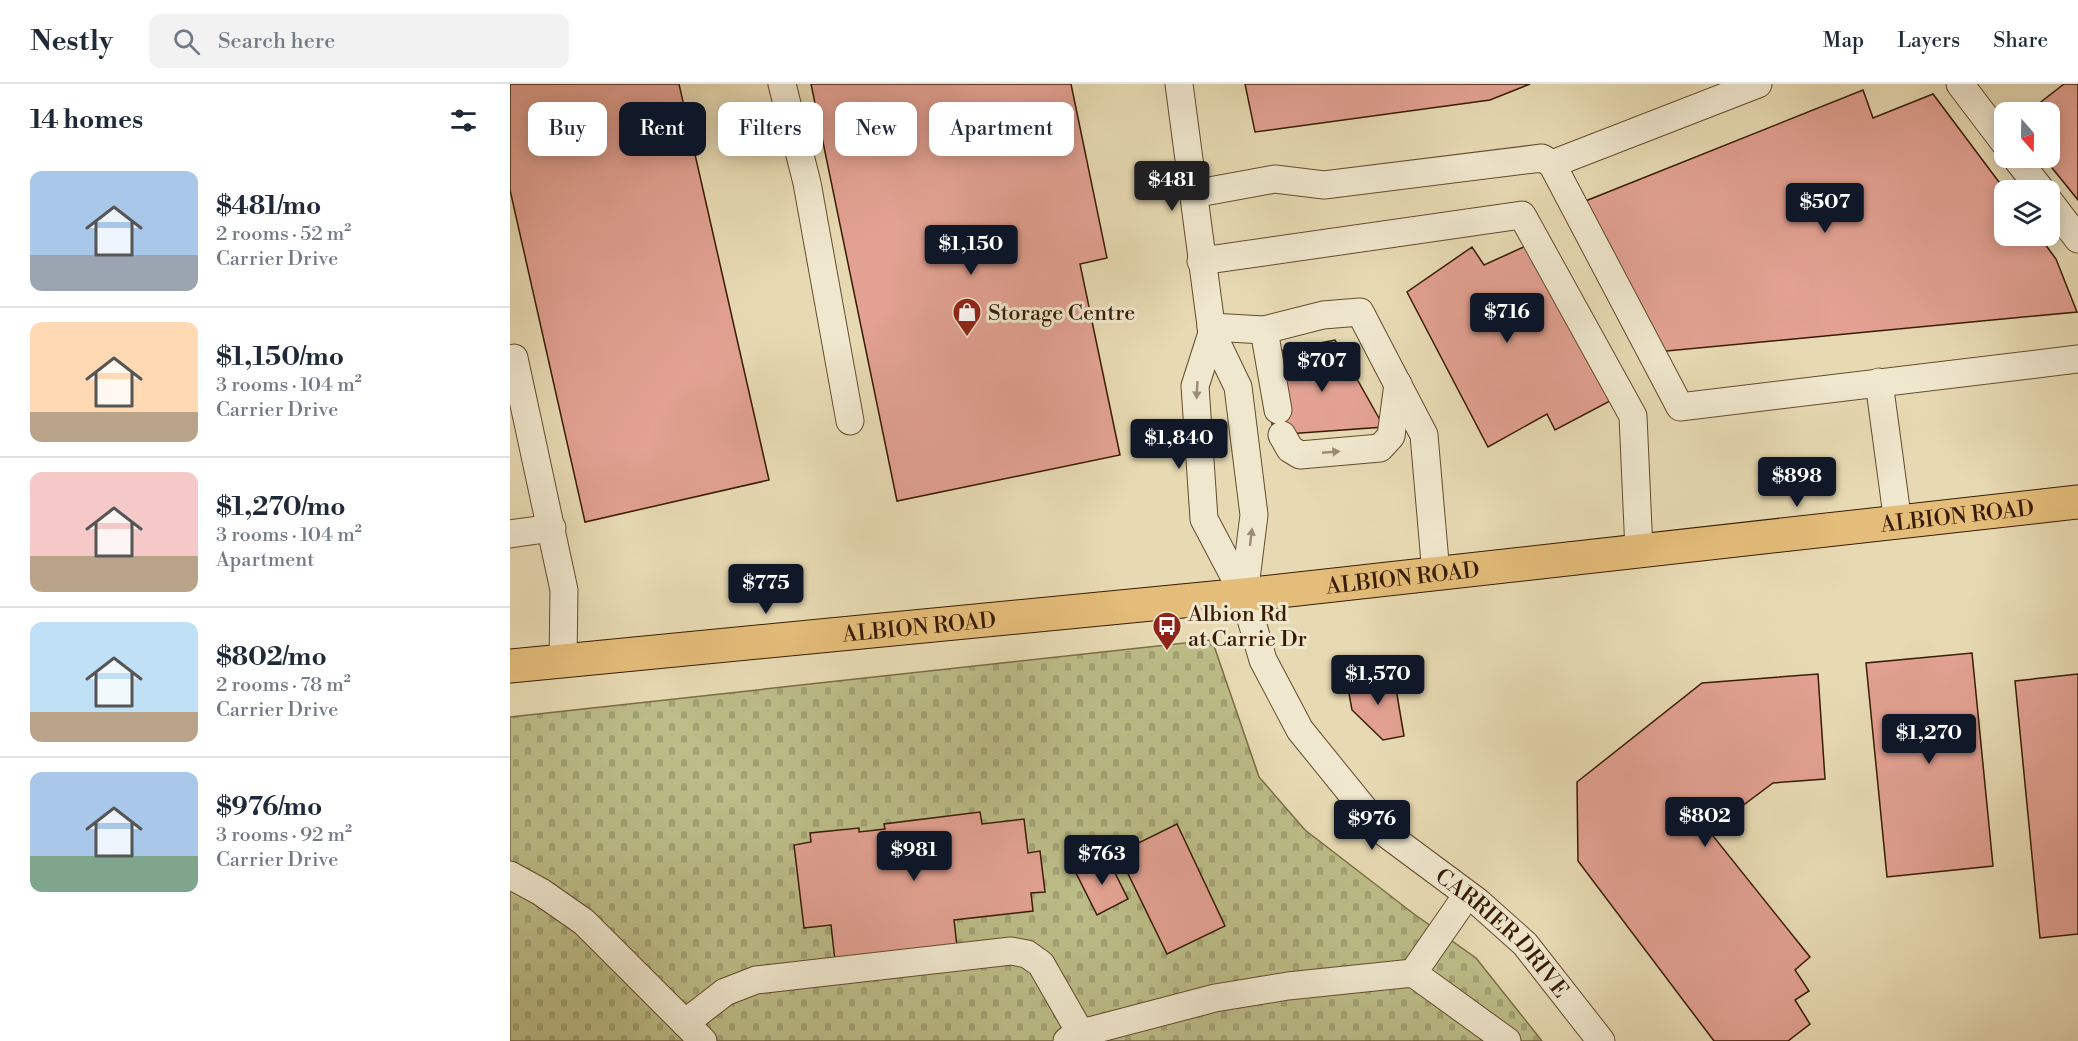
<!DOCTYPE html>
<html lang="en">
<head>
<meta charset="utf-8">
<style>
	:root { --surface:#fff; --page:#f2f2f3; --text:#1f2937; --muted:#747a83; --line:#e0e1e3; --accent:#111827 }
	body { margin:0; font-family:"Libre Bodoni",serif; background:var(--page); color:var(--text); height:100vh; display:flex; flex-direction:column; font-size:22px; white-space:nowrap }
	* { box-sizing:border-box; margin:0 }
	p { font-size:20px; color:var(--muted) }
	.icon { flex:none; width:33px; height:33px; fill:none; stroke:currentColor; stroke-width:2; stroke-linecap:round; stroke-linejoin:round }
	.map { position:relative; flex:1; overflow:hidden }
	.sheet { display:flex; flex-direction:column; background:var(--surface); width:510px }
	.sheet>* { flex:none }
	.banner { position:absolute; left:18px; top:18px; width:570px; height:54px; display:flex; gap:12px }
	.needle { width:39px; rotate:160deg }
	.fabs { position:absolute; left:1484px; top:18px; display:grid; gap:12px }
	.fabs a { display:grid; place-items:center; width:66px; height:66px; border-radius:12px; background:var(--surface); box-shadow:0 3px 15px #0003; font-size:30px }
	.price { position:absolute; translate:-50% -51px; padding:0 14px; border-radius:6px; background:var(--accent); color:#fff; font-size:20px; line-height:39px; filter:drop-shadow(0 2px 3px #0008) }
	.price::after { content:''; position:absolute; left:50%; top:36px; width:18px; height:14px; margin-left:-9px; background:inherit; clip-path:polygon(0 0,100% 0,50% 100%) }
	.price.selected { background:#222; color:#fff }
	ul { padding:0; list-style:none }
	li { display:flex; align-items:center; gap:18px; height:150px; padding:0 30px }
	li+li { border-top:2px solid var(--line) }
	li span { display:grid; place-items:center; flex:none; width:168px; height:120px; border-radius:12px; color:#555 }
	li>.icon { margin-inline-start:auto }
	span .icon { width:72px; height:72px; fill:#fffc; stroke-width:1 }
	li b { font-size:26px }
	h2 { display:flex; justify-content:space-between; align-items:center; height:72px; padding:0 30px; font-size:26px }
	.pill { padding:0 21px; border-radius:12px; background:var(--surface); box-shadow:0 3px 15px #0003; font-size:21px; line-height:54px }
	.pill.selected { background:var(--accent); color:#fff }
	header { display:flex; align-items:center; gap:36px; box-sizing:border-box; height:84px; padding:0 30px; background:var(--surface); border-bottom:2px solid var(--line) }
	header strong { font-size:28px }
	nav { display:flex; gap:33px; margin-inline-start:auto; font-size:21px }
	.search { width:420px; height:54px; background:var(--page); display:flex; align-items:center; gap:15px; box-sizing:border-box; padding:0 21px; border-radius:12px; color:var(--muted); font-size:22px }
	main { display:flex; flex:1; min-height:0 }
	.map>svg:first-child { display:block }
</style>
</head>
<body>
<header>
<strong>Nestly</strong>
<div class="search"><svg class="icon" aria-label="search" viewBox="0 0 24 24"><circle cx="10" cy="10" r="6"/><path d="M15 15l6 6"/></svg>Search here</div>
<nav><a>Map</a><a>Layers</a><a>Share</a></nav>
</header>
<main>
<section class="sheet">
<h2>14 homes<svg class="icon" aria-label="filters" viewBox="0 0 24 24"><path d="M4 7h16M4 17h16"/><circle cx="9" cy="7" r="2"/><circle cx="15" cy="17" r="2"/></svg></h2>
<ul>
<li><span style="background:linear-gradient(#a9c7e8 70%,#9aa5b1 0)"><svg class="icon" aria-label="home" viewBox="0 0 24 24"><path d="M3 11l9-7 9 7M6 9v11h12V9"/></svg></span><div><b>$481/mo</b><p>2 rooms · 52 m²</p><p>Carrier Drive</p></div></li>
<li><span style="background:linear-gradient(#ffd9b3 75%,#b9a48a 0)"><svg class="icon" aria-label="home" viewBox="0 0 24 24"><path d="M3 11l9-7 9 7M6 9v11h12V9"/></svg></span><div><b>$1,150/mo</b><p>3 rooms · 104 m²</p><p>Carrier Drive</p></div></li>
<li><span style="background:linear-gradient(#f6c9c9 70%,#b9a48a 0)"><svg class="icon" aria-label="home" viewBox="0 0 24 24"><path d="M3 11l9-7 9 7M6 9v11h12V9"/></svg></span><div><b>$1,270/mo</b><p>3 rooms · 104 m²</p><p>Apartment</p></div></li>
<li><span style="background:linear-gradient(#bfe0f5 75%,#b9a48a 0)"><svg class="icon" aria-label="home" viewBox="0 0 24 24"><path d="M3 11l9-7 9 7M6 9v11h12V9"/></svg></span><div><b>$802/mo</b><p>2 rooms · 78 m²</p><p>Carrier Drive</p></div></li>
<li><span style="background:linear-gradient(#a9c7e8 70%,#7fa58c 0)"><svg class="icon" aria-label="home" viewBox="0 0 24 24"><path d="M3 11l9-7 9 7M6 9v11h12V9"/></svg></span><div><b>$976/mo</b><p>3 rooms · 92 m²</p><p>Carrier Drive</p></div></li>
</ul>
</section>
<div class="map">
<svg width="1568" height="957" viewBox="0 0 1568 957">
	<defs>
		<pattern id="cemetery-stones" width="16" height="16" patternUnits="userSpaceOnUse" patternTransform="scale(1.5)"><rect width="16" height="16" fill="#bcbd88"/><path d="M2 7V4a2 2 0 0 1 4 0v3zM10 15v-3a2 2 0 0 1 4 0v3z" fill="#a2a274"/></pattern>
	</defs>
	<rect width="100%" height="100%" fill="#e7dab3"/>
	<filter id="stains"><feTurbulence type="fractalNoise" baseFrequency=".00333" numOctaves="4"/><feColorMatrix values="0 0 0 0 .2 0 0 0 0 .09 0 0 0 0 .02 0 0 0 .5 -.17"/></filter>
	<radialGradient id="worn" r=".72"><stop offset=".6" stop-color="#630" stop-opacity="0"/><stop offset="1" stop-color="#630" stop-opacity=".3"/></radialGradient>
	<!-- cemetery -->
	<path fill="url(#cemetery-stones)" stroke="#7a6c45" stroke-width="1.5" d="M702,556L749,693L795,746L904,830L966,874L1032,957H0V633Z"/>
	<!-- building -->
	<g fill="#e2a192" stroke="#381b02" stroke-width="1.5">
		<path d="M0,0H169L259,396L75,438L0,106Z"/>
		<path d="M301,0H561L597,174L570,180L610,371L387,417Z"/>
		<path d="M735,0H1020L980,16L745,48Z"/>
		<path d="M1554,0H1568V116L1534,74H1539V28H1518Z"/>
		<path d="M1353,6L1363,34L1423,10L1495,106L1494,152H1529L1546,175L1567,228L1146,268L1073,118Z"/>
		<path d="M1018,161L1100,317L1045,346L1037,330L978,363L897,208L962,163L974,181Z"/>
		<path d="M825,256L874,343L763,351L761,327L777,324L773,266Z"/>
		<path d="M1462,569L1483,782L1377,793L1356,579Z"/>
		<path d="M1308,590L1315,695L1263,699L1199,747L1300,873L1285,886L1299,907L1285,916L1300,940L1278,957H1204L1068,777L1067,698L1192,599Z"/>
		<path d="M1568,590V850L1530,854L1505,597Z"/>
		<path d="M884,593L894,652L873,656L842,626L837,599Z"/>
		<path d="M470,728L472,740L514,735L518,769L530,767L535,808L521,809L523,827L444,836L447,862L325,877L321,841L294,844L284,761L301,758L300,749L349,744V748L375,745L374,740Z"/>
		<path d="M667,740L715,842L657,870L608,769Z"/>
		<path d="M597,773L618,815L587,831L566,789Z"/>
	</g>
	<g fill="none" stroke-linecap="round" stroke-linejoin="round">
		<!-- minor casing -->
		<g stroke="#644b2e" stroke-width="29">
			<g id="minor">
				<path d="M272,0L297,99L340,337"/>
				<path d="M669,0L702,249L728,303L744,431L734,511"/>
				<path d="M1248,0L1042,80L1170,323L1568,275"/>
				<path d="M1450,0L1494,58"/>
				<path d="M1506,74L1531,106"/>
				<path d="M683,110L765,95L814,101L1032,74L1042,80"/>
				<path d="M1539,117L1568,155"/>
				<path d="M691,177L1012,131L1123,332L1129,467"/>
				<path d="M701,243L754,246L813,231L850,228L914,351L926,490"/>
				<path d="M754,246L768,326"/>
				<path id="s1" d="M702,249L685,302L694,435L734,511L753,576L790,646L871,746L968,818L1015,860L1091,957"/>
				<path d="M0,275L4,274L54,506L53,577"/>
				<path d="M1369,298L1388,439"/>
				<path d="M772,351L780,365L790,371L870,364L881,352L888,300"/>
				<path d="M0,450L42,444"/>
				<path d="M0,791L31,808L74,838L193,957"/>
				<path d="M903,889L957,811"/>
				<path d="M175,939L215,908L246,896L501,867L517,870L531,880L571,950"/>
				<path d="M557,957L563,952L583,946L705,914L778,902L903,889L997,957"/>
			</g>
		</g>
		<!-- major casing -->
		<g stroke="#381b02" stroke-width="35">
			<g id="major">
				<path id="s2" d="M0,582L734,511L1568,418"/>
			</g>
		</g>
		<!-- minor -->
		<use href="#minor" stroke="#efe7ce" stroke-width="27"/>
		<!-- major -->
		<use href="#major" stroke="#e4bd7a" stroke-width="33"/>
	</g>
	<!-- one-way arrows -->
	<defs><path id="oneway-solid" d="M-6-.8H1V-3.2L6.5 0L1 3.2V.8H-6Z" transform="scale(1.5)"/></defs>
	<g fill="#9d8b72">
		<use href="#oneway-solid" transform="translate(687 306) rotate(93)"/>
		<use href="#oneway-solid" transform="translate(821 368) rotate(-5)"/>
		<use href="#oneway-solid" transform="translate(741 453) rotate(-83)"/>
	</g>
	<!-- icons -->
	<defs>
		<g id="shop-pin" transform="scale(1.5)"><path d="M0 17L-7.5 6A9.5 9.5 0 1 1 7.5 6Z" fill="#8f2418" stroke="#efe7ce"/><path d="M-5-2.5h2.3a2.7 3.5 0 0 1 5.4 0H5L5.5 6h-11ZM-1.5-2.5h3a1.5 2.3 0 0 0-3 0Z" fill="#fff"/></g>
		<g id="bus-pin" transform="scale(1.5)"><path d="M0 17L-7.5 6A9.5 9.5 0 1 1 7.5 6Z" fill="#8f2418" stroke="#efe7ce"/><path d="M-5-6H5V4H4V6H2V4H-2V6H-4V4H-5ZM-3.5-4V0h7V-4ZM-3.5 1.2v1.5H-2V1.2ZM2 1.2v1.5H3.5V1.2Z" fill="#fff"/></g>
	</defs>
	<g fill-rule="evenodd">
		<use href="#shop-pin" x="457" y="228"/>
		<use href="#bus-pin" x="657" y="542"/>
	</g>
	<g text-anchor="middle" stroke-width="6" stroke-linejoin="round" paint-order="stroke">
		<!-- poi labels -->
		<g font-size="22" fill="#381b02" stroke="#efe7ce" text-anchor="start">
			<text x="478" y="236">Storage Centre</text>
			<text x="678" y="537">Albion Rd<tspan x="678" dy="25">at Carrie Dr</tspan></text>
		</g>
		<!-- street labels -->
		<g font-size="22" fill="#381b02" stroke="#efe7ce">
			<text dy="8" stroke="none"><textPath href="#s2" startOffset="1455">ALBION ROAD</textPath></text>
			<text dy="8" stroke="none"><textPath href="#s2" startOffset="897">ALBION ROAD</textPath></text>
			<text dy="8" stroke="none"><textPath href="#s2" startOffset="411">ALBION ROAD</textPath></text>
			<text dy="8" stroke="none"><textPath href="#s1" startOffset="710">CARRIER DRIVE</textPath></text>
		</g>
	</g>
	<rect width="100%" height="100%" filter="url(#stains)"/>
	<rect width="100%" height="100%" fill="url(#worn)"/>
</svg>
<div class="fabs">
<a><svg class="needle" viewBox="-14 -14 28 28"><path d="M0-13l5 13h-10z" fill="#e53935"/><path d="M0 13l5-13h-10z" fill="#747a83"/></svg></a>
<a><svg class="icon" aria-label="layers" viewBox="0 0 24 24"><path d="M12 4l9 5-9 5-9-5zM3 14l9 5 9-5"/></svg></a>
</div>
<b class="price selected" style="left:662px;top:128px">$481</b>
<b class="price" style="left:1315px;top:150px">$507</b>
<b class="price" style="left:461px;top:192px">$1,150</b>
<b class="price" style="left:997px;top:260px">$716</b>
<b class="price" style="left:812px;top:309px">$707</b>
<b class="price" style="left:669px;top:386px">$1,840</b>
<b class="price" style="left:1287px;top:424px">$898</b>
<b class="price" style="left:256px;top:531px">$775</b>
<b class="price" style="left:868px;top:622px">$1,570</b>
<b class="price" style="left:1419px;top:681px">$1,270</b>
<b class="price" style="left:1195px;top:764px">$802</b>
<b class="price" style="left:862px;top:767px">$976</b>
<b class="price" style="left:404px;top:798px">$981</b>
<b class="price" style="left:592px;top:802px">$763</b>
<div class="banner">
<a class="pill">Buy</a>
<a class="pill selected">Rent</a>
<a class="pill">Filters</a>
<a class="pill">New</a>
<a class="pill">Apartment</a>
</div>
</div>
</main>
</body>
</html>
